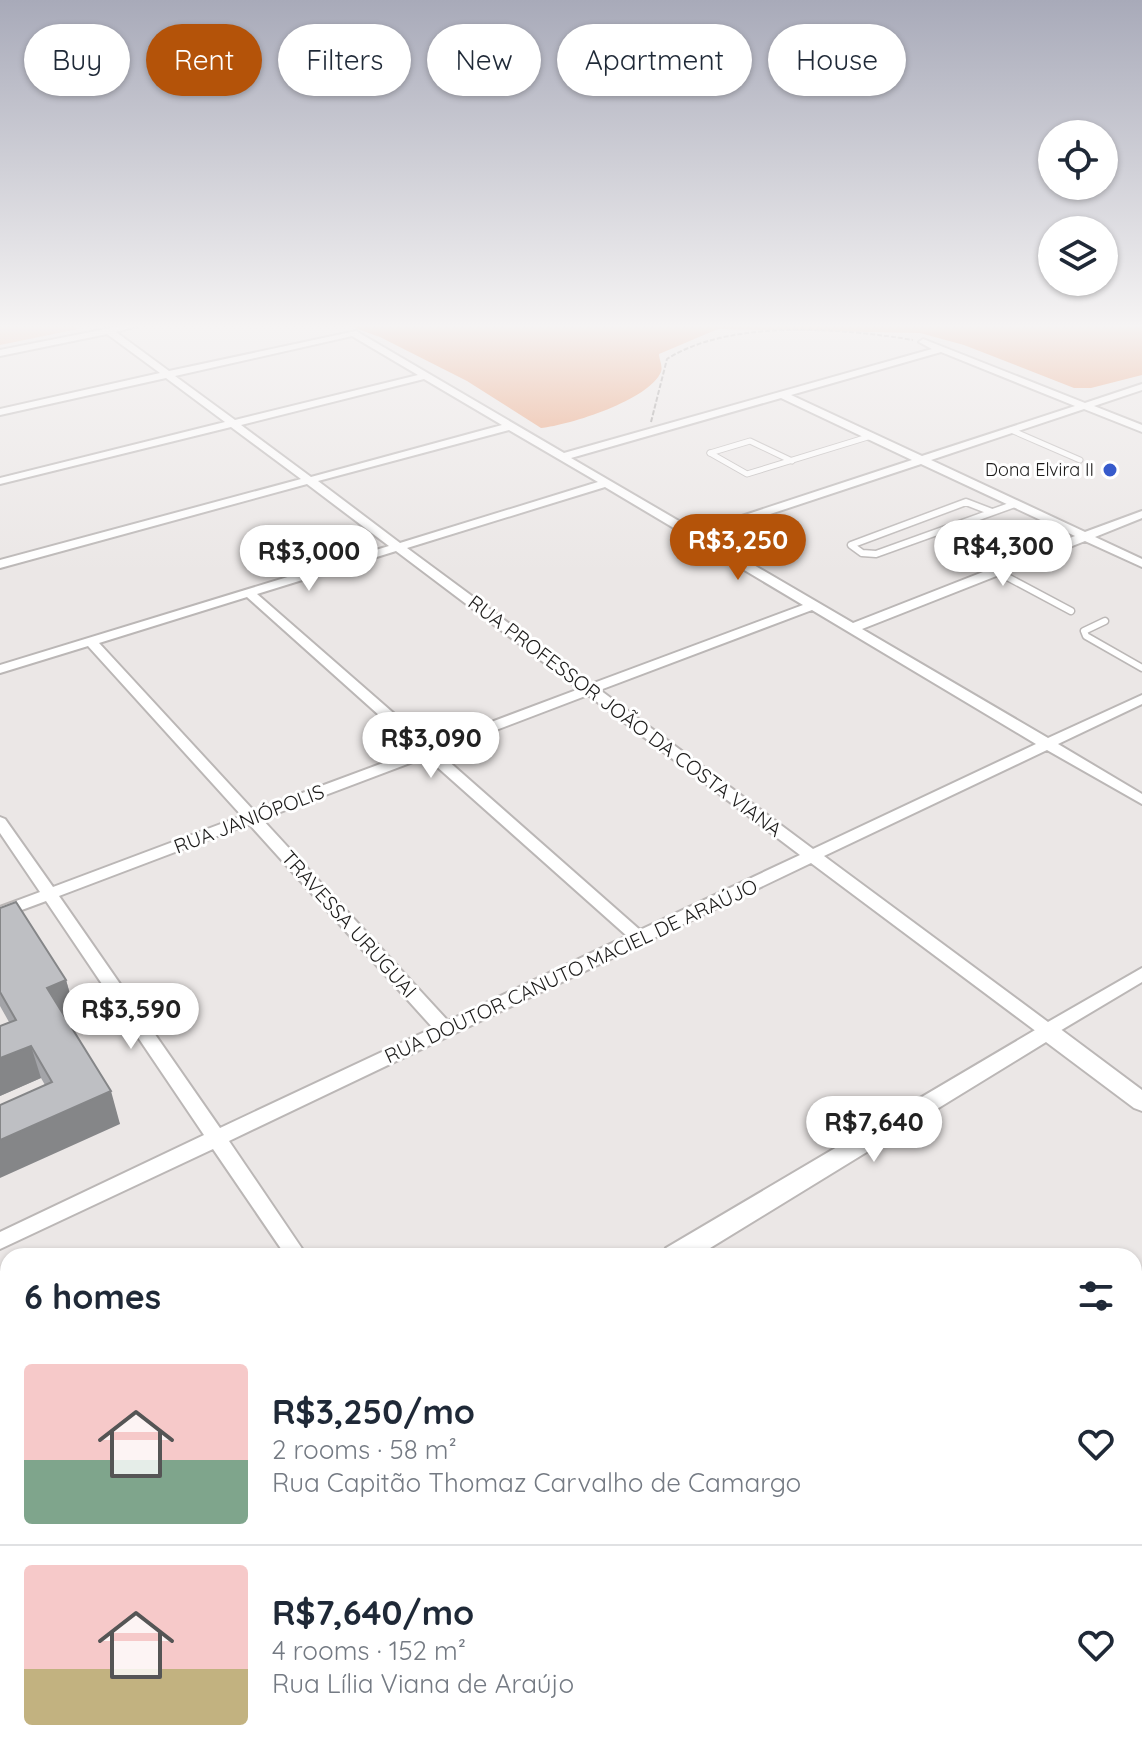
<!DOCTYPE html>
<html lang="en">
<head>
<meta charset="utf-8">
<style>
	:root { --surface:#fff; --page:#f6f6f7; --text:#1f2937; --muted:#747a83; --line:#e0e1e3; --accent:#b45309 }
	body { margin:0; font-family:Quicksand,sans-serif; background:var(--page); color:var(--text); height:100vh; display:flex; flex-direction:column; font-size:30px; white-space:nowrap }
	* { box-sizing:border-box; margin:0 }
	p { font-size:26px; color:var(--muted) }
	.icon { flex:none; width:44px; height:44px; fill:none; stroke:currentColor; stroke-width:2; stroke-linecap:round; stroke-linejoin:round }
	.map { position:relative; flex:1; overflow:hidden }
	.drawer { position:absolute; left:0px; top:1248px; width:1142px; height:514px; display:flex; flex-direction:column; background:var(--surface); border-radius:24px 24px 0 0; box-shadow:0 2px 6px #0004 }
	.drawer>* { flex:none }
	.banner { position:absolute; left:24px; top:24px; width:1094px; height:72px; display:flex; gap:16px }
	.fabs { position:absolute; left:1038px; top:120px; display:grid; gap:16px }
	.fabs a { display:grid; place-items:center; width:80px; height:80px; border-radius:50%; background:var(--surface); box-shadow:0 2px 6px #0004; font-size:40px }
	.price { position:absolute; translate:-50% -68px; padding:0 18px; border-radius:28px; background:#fff; color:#222; font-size:26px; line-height:52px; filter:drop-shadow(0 2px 4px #0008) }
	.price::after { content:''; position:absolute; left:50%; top:48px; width:24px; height:18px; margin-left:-12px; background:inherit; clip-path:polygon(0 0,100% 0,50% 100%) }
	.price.selected { background:var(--accent); color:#fff }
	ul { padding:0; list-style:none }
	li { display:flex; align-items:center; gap:24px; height:200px; padding:0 24px }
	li+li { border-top:2px solid var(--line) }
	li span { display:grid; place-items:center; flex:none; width:224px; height:160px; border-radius:8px; color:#555 }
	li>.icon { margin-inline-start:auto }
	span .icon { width:96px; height:96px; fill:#fffc; stroke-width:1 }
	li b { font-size:34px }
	h2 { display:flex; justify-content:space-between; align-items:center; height:96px; padding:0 24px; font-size:34px }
	.pill { padding:0 28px; border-radius:36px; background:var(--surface); box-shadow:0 2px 6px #0004; font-size:28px; line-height:72px }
	.pill.selected { background:var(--accent); color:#fff }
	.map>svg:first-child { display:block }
</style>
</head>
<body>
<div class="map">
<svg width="1142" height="1761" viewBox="0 0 1142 1761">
	<rect width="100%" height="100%" fill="#ebe7e6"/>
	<!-- green -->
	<path fill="#f1b597" d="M0,326H74L78,329L0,345Z"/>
	<!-- water -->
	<path fill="#e99b72" d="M349,326H1142V375L1091,388H1074L964,345L920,333L718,329L659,354C659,360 663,365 661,372C649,400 570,425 541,428L467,381L380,337Z"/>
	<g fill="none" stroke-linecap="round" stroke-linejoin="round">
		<!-- service-far1 casing -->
		<g stroke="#bbb7b6" stroke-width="7">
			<g id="service-far1">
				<path d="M1011,430L1080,460"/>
				<path d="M710,453L747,474L871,436"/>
				<path d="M710,453L750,441L792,461"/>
			</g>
		</g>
		<!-- service casing -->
		<g stroke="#bbb7b6" stroke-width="9">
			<g id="service">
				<path d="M992,512L966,502L851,545L862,553L876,554L1015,504"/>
				<path d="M996,571L1071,611"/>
				<path d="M1105,621L1084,631L1086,636L1142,668"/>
			</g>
		</g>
		<!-- minor casing -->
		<g stroke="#bbb7b6" stroke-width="4">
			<g id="minor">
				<path d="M121,326H137L116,332L169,371L356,331L564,453L932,349L919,342L923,339L1085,403L1142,384V390L1094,406L1142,425V432L1084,409L931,460L1085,532L1142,511V518L1095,537L1142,559V567L1085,541L862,629L1048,738L1142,695V704L1058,744L1142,794V804L1047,750L824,856L1048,1022L1142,968V982L1053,1035H1041L811,863L229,1141L307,1256H286L213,1149L0,1249V1232L204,1135L46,901L0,918V907L40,892L0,833V817L5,819L53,887L242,816L88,646L0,673V665L389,546L307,484L0,568V560L301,479L231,427L0,484V478L225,422L166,378L0,415V409L160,373L107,334L0,356V350ZM352,336L418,375L235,420L175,376ZM941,352L1075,406L922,456L791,395ZM424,379L502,425L311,477L241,425ZM781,398L912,460L696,531L571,458ZM509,430L598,482L400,543L318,481ZM921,464L1075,536L853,623L704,536ZM605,487L803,605L591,684L407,548ZM396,551L579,689L430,745L257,594ZM247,597L418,750L254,811L99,643ZM812,610L1036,744L813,849L600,690ZM588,695L800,855L640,930L438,752ZM426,757L627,936L448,1021L262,819ZM249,824L433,1028L220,1128L59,896Z"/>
				<path d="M1142,1667V1693L1134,1694V1668Z"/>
				<path d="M233,1754H261L260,1761H232Z"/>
				<path d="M684,1754H712L713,1761H685Z"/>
			</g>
		</g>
		<!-- tertiary casing -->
		<g stroke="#bbb7b6" stroke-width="4">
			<g id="tertiary">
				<path d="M1047,1023L1055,1025L1142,1090V1111L1134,1108L1046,1042L697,1256H662L666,1248Z"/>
				<path d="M1142,1274V1296L1134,1297V1275Z"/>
				<path d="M8,1643V1677L0,1680V1646Z"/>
			</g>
		</g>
		<!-- path -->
		<path stroke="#949190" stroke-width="2" stroke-dasharray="5 2" stroke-linecap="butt" d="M651,422L667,359C730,319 841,328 913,340"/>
		<!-- service-far1 -->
		<use href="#service-far1" stroke="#fff" stroke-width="5"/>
		<!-- service -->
		<use href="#service" stroke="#fff" stroke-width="6"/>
		<!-- minor -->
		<use href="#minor" fill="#fff" fill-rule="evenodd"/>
		<!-- tertiary -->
		<use href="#tertiary" fill="#fff" fill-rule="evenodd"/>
	</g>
	<!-- wall -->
	<path fill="#a3a4a8" d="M0,908L66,980L75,1012L65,1016L120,1124L45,1085L41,1078L0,1096V1026L9,1022L0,1006Z"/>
	<!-- shaded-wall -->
	<g fill="#858688">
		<path d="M66,980L75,1012L56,1020L47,988Z"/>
		<path d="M31,1046L41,1078L0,1096V1058Z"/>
		<path d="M111,1091L120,1124L0,1178V1140Z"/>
	</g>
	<!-- building -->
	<g fill="#bebfc3" stroke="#858688" stroke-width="2">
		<path d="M16,902L66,980L47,988L111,1091L0,1140V1105L52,1082L31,1046L0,1058V1026L16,1020L0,992V908Z"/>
		<path d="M8,1369V1527L0,1509V1373Z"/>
	</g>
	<!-- sky -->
	<linearGradient id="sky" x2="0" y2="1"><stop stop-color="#a8aab9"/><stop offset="0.57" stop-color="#f6f4f4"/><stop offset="1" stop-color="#f6f4f4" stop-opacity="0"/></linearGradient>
	<rect width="1142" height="572" fill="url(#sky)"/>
	<!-- markers -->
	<circle fill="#365acb" stroke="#fff" stroke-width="3" cx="1110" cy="470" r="8"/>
	<g text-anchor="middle" stroke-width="6" stroke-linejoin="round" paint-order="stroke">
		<!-- far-poi labels -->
		<g font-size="18" fill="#1c1b1a" stroke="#fff" text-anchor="end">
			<text x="1094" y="476">Dona Elvira II</text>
		</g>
		<!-- street labels -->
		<g font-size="20" fill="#1c1b1a" stroke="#fff">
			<text transform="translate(625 716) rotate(37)" y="7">RUA PROFESSOR JOÃO DA COSTA VIANA</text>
			<text transform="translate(249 819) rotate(-21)" y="7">RUA JANIÓPOLIS</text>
			<text transform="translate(349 924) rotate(48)" y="7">TRAVESSA URUGUAI</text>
			<text transform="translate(571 971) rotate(-25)" y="7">RUA DOUTOR CANUTO MACIEL DE ARAÚJO</text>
		</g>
	</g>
</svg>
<div class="fabs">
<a><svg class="icon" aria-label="locate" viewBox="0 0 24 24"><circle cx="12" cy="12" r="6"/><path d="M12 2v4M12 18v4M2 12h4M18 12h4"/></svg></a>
<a><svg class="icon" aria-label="layers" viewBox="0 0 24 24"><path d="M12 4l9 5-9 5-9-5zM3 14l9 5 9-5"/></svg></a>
</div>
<b class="price selected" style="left:738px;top:582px">R$3,250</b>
<b class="price" style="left:1003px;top:588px">R$4,300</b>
<b class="price" style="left:309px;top:593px">R$3,000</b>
<b class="price" style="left:431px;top:780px">R$3,090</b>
<b class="price" style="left:131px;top:1051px">R$3,590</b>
<b class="price" style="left:874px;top:1164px">R$7,640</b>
<div class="banner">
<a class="pill">Buy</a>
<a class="pill selected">Rent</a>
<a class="pill">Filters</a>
<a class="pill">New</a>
<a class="pill">Apartment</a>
<a class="pill">House</a>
</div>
<section class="drawer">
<h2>6 homes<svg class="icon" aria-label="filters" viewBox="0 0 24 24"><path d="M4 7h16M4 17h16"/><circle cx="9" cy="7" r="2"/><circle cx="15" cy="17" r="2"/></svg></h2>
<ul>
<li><span style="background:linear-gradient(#f6c9c9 60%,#7fa58c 0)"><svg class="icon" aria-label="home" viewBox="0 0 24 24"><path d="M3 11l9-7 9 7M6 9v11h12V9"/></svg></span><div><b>R$3,250/mo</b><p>2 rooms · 58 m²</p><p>Rua Capitão Thomaz Carvalho de Camargo</p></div><svg class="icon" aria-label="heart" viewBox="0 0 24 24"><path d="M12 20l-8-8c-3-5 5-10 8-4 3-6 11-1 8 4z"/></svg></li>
<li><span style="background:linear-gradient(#f6c9c9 65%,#c2b280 0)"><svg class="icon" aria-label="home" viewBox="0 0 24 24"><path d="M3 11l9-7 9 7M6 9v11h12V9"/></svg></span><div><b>R$7,640/mo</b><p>4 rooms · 152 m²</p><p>Rua Lília Viana de Araújo</p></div><svg class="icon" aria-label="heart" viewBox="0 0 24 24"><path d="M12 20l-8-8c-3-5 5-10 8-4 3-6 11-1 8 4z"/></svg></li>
</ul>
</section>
</div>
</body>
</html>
